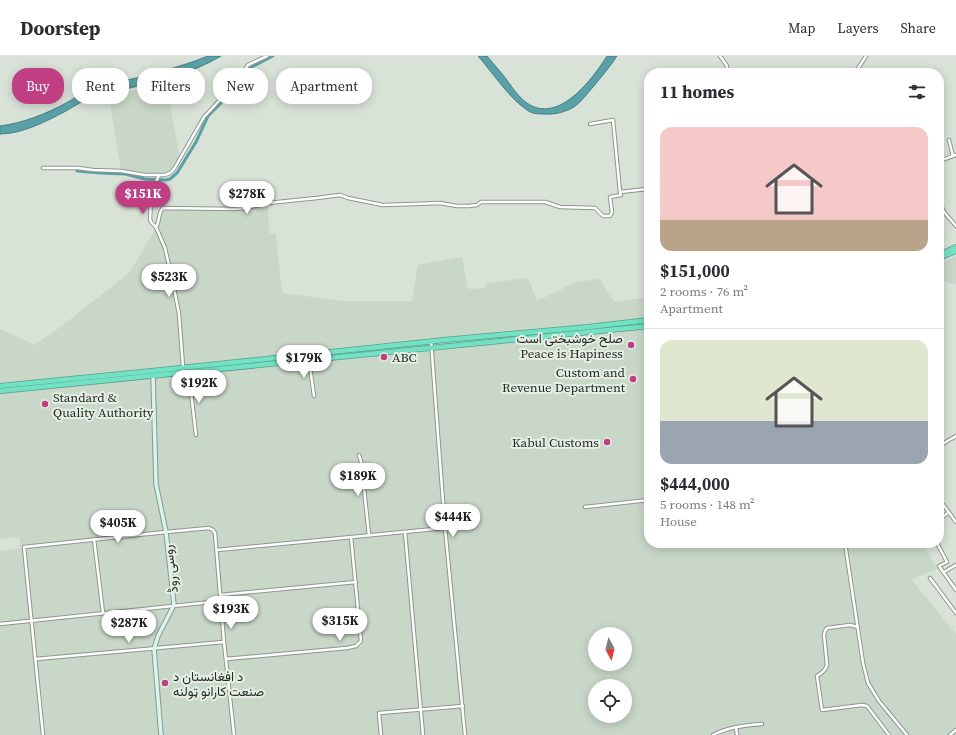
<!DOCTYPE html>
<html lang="en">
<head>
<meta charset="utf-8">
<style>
	:root { --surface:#fff; --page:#f2f2f3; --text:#2b2b33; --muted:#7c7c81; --line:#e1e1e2; --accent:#c23e83 }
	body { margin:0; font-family:"Source Serif 4",Vazirmatn,serif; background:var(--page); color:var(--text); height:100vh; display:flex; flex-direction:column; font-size:15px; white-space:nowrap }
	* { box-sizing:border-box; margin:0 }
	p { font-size:13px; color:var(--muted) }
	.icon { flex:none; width:22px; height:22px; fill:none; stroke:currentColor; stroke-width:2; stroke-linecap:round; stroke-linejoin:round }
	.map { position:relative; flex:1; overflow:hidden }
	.sheet { position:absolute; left:644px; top:12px; width:300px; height:480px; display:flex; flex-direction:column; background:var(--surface); border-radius:16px; box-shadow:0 2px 10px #0003 }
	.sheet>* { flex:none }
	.guide { position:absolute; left:12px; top:12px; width:380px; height:36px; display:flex; gap:8px }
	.needle { width:26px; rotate:173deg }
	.tools { position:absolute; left:588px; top:571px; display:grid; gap:8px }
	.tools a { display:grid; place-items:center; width:44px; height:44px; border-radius:50%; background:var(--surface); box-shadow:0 2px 10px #0003; font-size:20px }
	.price { position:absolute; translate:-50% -34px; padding:0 9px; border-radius:14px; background:#fff; color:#222; font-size:13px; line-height:26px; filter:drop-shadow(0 1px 2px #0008) }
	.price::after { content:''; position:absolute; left:50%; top:24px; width:12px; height:9px; margin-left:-6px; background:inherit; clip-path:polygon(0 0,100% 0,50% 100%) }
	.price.current { background:var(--accent); color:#fff }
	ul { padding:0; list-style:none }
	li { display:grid; align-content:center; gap:8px; height:212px; padding:0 16px }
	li+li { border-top:1px solid var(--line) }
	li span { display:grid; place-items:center; height:124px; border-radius:12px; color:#555 }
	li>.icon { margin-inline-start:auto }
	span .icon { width:72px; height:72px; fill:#fffc; stroke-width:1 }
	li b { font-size:17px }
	h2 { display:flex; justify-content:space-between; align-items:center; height:48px; padding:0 16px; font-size:17px }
	.tag { padding:0 14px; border-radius:16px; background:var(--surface); box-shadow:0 2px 10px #0003; font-size:14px; line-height:36px }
	.tag.current { background:var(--accent); color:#fff }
	header { display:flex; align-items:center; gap:24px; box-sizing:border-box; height:56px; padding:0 20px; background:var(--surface); border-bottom:1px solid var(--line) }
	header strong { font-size:19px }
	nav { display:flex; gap:22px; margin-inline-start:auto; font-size:14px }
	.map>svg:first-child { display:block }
</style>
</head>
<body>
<header>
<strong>Doorstep</strong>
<nav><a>Map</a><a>Layers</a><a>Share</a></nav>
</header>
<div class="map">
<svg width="956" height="679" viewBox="0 0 956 679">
	<rect width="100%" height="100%" fill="#d8e2d7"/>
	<!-- built -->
	<g fill="#c8d7c7" fill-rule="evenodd">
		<path d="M166,26L180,103L170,117L152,119L121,115L109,41Z"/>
		<path d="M268,147L269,177L276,178L282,237L343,245H412L418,209L462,201L468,233L484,232L488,227L528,222L537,245L576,226L600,223L610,240L615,246L649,241V487H923L937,513L911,523L956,578V679H0V495L21,492L19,481L0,483V273L35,289L63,269L129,217L158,169L162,153H234ZM595,578H625V608H595ZM595,630H625V660H595Z"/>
		<path d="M956,200V229L939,224V208Z"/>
	</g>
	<!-- water -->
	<g fill="#59a1a9" stroke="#4a7d82">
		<path d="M208,0H221C193,17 158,25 126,33C115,36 104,37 93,41C83,44 75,50 66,55C47,65 22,78 0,78V70C23,67 46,58 66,47C74,43 81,37 90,33C106,27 124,25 141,21C163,15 186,9 208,0Z"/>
		<path d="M478,0H487C492,6 498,13 503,19C511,29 519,43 530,49C561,66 593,22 607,0H617C610,11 601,21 593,31C587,38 581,46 574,51C565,56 554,59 545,58C538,58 532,58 527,54C509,42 493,17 478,0Z"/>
	</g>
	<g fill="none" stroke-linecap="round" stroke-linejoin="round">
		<!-- canal -->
		<path stroke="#59a1a9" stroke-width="3" d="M77,115L101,117L125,118L145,123L166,124L170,123L177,117L196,86L208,60L230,38L250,12L273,0"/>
		<!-- street casing -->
		<g stroke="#8e978d" stroke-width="4.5">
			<g id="street">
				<path d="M720,0L727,10L726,17"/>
				<path d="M855,17L866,0"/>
				<path d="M590,68L613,64L620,136"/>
				<path d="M949,84L953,100"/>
				<path d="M939,105L956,99"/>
				<path d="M43,112H78L93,114L121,115L145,119H165L170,117L174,113L204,61L233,30L248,9L267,0"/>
				<path d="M159,119L153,134L151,143L150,163L151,166L156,171L165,192L173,227L179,258L183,311"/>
				<path d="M939,145L944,156L956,170"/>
				<path d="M156,171C160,165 158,157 163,152L234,153L246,152L268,147L317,142L340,139L348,142L383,149L415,148L440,147L457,150H469L477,149L481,146H545L560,151L595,152L603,160H610L612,156L610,141L621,139L620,136L647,133L649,137"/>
				<path d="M431,285L445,472L465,679"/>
				<path d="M309,304L314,340"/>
				<path d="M191,316V336L196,379"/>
				<path d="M939,390L956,380"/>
				<path d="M359,399L361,405L369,479"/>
				<path d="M939,427V426"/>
				<path d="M939,443L956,466"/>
				<path d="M585,451L649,444"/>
				<path d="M939,464L949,456"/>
				<path d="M405,476L423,679"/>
				<path d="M94,483L103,557"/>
				<path d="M845,487L863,607L868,627L879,645L907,679"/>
				<path d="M937,487L947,506L939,510L956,534"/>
				<path d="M217,494L445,472"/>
				<path d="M944,516L956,509"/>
				<path d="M930,522L956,557"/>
				<path d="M220,539L356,526"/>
				<path d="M0,568L221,545"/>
				<path d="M858,571L850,569L827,572L825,575L824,579L827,609C826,614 822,617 817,620L822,654L862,649L867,650L889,679"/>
				<path d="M36,603L224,586"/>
				<path d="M226,603L347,592L356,590L361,585L351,481"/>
				<path d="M736,672L737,679"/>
				<path d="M43,679L24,491L166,476L209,472L213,474L215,477L224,586L234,679"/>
				<path d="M381,679L379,657L463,650"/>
				<path d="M713,679C728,671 746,669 762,668"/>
				<path d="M950,679L956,674"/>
			</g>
		</g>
		<!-- secondary casing -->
		<g stroke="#8e978d" stroke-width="5.5">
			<path id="secondary" d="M153,320L156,428L166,476L174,549L158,580L154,593L161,679"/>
		</g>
		<!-- highway casing -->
		<g stroke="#57a18d" stroke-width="6">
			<g id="highway">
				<path d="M939,199L956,191"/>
				<path d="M939,202L956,195"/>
				<path d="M0,330L152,315L444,284L588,271L649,264"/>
				<path d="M0,335L649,270"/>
			</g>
		</g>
		<!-- street -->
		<use href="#street" stroke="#fff" stroke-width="2.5"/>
		<!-- secondary -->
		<use href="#secondary" stroke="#d5f6ed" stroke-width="3.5"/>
		<!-- highway -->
		<use href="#highway" stroke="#72e1c4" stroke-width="4.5"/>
	</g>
	<!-- markers -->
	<g fill="#c23e83" stroke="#e5efe4" stroke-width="1.5">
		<circle cx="631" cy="289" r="4"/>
		<circle cx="384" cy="301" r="4"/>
		<circle cx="633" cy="323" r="4"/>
		<circle cx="45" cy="348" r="4"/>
		<circle cx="607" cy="386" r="4"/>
		<circle cx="165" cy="627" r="4"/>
	</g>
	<g text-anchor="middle" stroke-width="4" stroke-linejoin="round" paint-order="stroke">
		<!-- poi labels -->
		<g font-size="13" fill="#262a26" stroke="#e5efe4" text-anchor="end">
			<text x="623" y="287">صلح خوشبختی است<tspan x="623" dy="15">Peace is Hapiness</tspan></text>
			<text x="392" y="306" text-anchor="start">ABC</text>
			<text x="625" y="321">Custom and<tspan x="625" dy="15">Revenue Department</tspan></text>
			<text x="53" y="346" text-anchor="start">Standard &amp;<tspan x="53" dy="15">Quality Authority</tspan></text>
			<text x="599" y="391">Kabul Customs</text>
			<text x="173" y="625" text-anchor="start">د افغانستان د<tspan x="173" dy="15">صنعت کارانو ټولنه</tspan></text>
		</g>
		<!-- street labels -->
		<g font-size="13" fill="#262a26" stroke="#e5efe4">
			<text transform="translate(170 513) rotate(-97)" y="5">روسی روڈ</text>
		</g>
	</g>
</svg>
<div class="tools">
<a><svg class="needle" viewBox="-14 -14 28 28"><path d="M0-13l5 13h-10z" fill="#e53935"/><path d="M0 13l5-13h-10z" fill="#7c7c81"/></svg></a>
<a><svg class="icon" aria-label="locate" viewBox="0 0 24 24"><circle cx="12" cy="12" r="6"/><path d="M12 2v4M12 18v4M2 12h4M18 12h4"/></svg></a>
</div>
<b class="price current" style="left:143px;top:159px">$151K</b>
<b class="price" style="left:247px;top:159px">$278K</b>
<b class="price" style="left:169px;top:242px">$523K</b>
<b class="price" style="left:304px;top:323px">$179K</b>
<b class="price" style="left:199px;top:348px">$192K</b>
<b class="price" style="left:358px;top:441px">$189K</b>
<b class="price" style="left:453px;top:482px">$444K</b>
<b class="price" style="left:118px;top:488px">$405K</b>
<b class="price" style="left:231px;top:574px">$193K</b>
<b class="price" style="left:340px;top:586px">$315K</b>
<b class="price" style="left:129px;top:588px">$287K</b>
<div class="guide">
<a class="tag current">Buy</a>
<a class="tag">Rent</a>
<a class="tag">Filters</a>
<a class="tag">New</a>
<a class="tag">Apartment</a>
</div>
<section class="sheet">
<h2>11 homes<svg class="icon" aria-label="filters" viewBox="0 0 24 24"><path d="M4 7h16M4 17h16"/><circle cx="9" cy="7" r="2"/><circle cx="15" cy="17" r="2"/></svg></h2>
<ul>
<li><span style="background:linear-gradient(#f6c9c9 75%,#b9a48a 0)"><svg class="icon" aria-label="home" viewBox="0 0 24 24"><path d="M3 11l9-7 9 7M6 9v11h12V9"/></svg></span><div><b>$151,000</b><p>2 rooms · 76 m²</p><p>Apartment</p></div></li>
<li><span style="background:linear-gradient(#dfe7d0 65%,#9aa5b1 0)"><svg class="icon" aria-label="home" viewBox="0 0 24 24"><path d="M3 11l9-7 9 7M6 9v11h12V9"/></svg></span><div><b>$444,000</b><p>5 rooms · 148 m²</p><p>House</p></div></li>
</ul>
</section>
</div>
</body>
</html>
